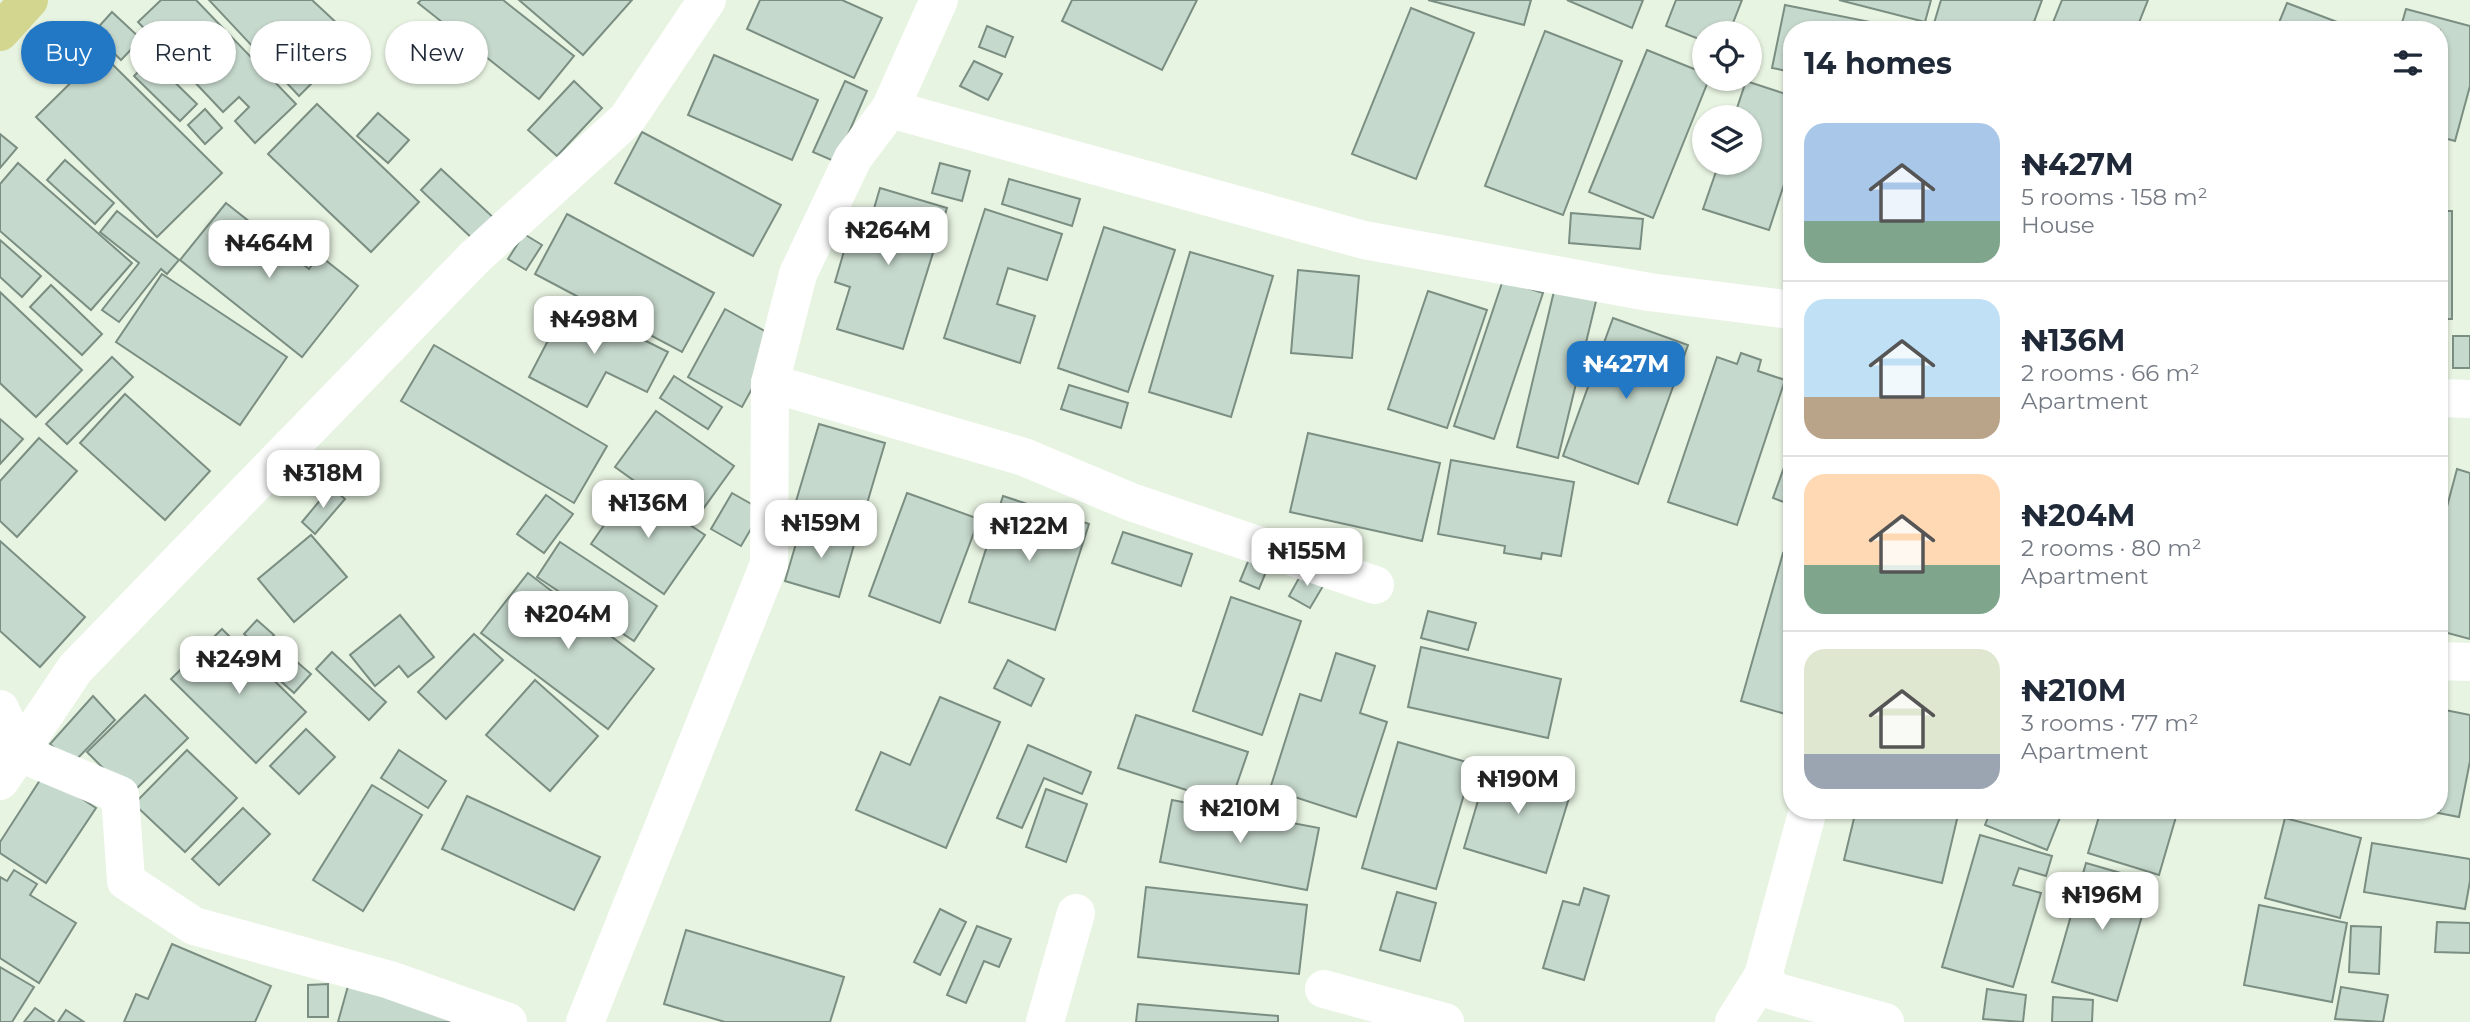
<!DOCTYPE html>
<html lang="en">
<head>
<meta charset="utf-8">
<style>
	:root { --surface:#fff; --page:#f6f6f7; --text:#1f2937; --muted:#747a83; --line:#e0e1e3; --accent:#2378c6 }
	body { margin:0; font-family:Montserrat,sans-serif; background:var(--page); color:var(--text); height:100vh; display:flex; flex-direction:column; font-size:26px; white-space:nowrap }
	* { box-sizing:border-box; margin:0 }
	p { font-size:23px; color:var(--muted) }
	.icon { flex:none; width:38px; height:38px; fill:none; stroke:currentColor; stroke-width:2; stroke-linecap:round; stroke-linejoin:round }
	.map { position:relative; flex:1; overflow:hidden }
	.sheet { position:absolute; left:1783px; top:21px; width:665px; height:798px; display:flex; flex-direction:column; background:var(--surface); border-radius:28px; box-shadow:0 2px 5px #0004 }
	.sheet>* { flex:none }
	.banner { position:absolute; left:21px; top:21px; width:665px; height:63px; display:flex; gap:14px }
	.buttons { position:absolute; left:1692px; top:21px; display:grid; gap:14px }
	.buttons a { display:grid; place-items:center; width:70px; height:70px; border-radius:50%; background:var(--surface); box-shadow:0 2px 5px #0004; font-size:35px }
	.price { position:absolute; translate:-50% -60px; padding:0 16px; border-radius:14px; background:#fff; color:#222; font-size:23px; line-height:46px; filter:drop-shadow(0 2px 4px #0008) }
	.price::after { content:''; position:absolute; left:50%; top:42px; width:21px; height:16px; margin-left:-10px; background:inherit; clip-path:polygon(0 0,100% 0,50% 100%) }
	.price.current { background:var(--accent); color:#fff }
	ul { padding:0; list-style:none }
	li { display:flex; align-items:center; gap:21px; height:175px; padding:0 21px }
	li+li { border-top:2px solid var(--line) }
	li span { display:grid; place-items:center; flex:none; width:196px; height:140px; border-radius:21px; color:#555 }
	li>.icon { margin-inline-start:auto }
	span .icon { width:84px; height:84px; fill:#fffc; stroke-width:1 }
	li b { font-size:30px }
	h2 { display:flex; justify-content:space-between; align-items:center; height:84px; padding:0 21px; font-size:30px }
	.pill { padding:0 24px; border-radius:32px; background:var(--surface); box-shadow:0 2px 5px #0004; font-size:24px; line-height:63px }
	.pill.current { background:var(--accent); color:#fff }
	.map>svg:first-child { display:block }
</style>
</head>
<body>
<div class="map">
<svg width="2470" height="1022" viewBox="0 0 2470 1022">
	<rect width="100%" height="100%" fill="#e8f4e2"/>
	<!-- building -->
	<g fill="#c6d9cd" stroke="#7b8e82" stroke-width="2">
		<path d="M161,0H196L296,104L255,143L235,121L249,107L239,97L223,112L138,22Z"/>
		<path d="M209,0H312L355,40L299,96Z"/>
		<path d="M421,0H503L574,56L539,99L418,3Z"/>
		<path d="M519,0H632L583,55Z"/>
		<path d="M760,0H842L882,18L854,78L747,29Z"/>
		<path d="M1072,0H1197L1162,70L1062,21Z"/>
		<path d="M1428,0H1531L1524,25Z"/>
		<path d="M1567,0H1643L1632,28Z"/>
		<path d="M1676,0H1742L1729,33H1704V41L1666,26Z"/>
		<path d="M1839,0H1931L1925,22Z"/>
		<path d="M1941,0H2042L2031,30H1932Z"/>
		<path d="M2062,0H2148L2136,30H2050Z"/>
		<path d="M2287,3L2353,28V30H2276Z"/>
		<path d="M1785,5L1905,29L1792,30V72L1772,68Z"/>
		<path d="M1411,8L1474,33L1416,179L1352,154Z"/>
		<path d="M2406,9L2470,26V86L2455,141L2440,137V30H2400Z"/>
		<path d="M112,12L141,39L121,60L93,33Z"/>
		<path d="M987,26L1013,37L1005,57L979,47Z"/>
		<path d="M1545,31L1622,61L1563,215L1485,186Z"/>
		<path d="M84,36L97,51L82,65L69,50Z"/>
		<path d="M1647,50L1704,73V79H1709L1653,218L1589,192Z"/>
		<path d="M101,53L222,173L157,237L36,117Z"/>
		<path d="M714,55L818,100L792,160L688,115Z"/>
		<path d="M151,59L197,104L180,121L134,76Z"/>
		<path d="M974,61L1002,74L988,100L960,86Z"/>
		<path d="M574,81L602,108L557,156L528,130Z"/>
		<path d="M845,81L867,91L836,162L813,152Z"/>
		<path d="M1746,81L1792,96V160L1769,230L1703,209L1719,163H1750V117H1734Z"/>
		<path d="M317,104L419,202L371,252L268,154Z"/>
		<path d="M205,109L222,128L205,144L188,125Z"/>
		<path d="M378,113L409,140L388,163L357,136Z"/>
		<path d="M642,132L781,205L753,256L615,183Z"/>
		<path d="M0,134L17,148L0,168Z"/>
		<path d="M65,160L114,203L95,224L47,180Z"/>
		<path d="M18,163L132,263L91,310L0,231V184Z"/>
		<path d="M940,163L970,171L962,201L932,193Z"/>
		<path d="M441,169L496,220L475,241L421,190Z"/>
		<path d="M1009,179L1080,199L1072,226L1002,204Z"/>
		<path d="M880,188L947,208L903,349L837,329L850,287L835,282L852,224L868,229Z"/>
		<path d="M226,203L309,269L319,255L358,286L302,357L180,260Z"/>
		<path d="M985,209L1062,234L1047,280L1008,268L997,304L1035,316L1020,363L944,338Z"/>
		<path d="M117,211L179,260L167,274L161,269L119,322L102,310L139,263L100,232Z"/>
		<rect x="2440" y="211" width="12" height="108"/>
		<path d="M1571,213L1643,219L1640,249L1569,243Z"/>
		<path d="M567,214L714,293L682,352L535,274Z"/>
		<path d="M1104,227L1175,250L1128,392L1058,368Z"/>
		<path d="M524,234L542,245L526,270L508,259Z"/>
		<path d="M0,240L41,276L22,297L0,277Z"/>
		<path d="M1190,252L1273,276L1231,417L1149,392Z"/>
		<path d="M1298,270L1359,276L1352,358L1291,353Z"/>
		<path d="M162,274L287,357L240,425L116,342Z"/>
		<path d="M1503,280L1543,293L1494,439L1454,426Z"/>
		<path d="M51,285L102,334L82,355L30,307Z"/>
		<path d="M1555,287L1597,297L1558,458L1517,447Z"/>
		<path d="M1428,291L1487,310L1447,428L1388,409Z"/>
		<path d="M0,292L82,370L36,417L0,383Z"/>
		<path d="M568,302L668,352L647,392L606,372L587,407L529,377Z"/>
		<path d="M725,309L779,339L742,407L688,377Z"/>
		<path d="M1613,318L1688,345L1638,484L1563,456Z"/>
		<rect x="2453" y="336" width="17" height="32"/>
		<path d="M434,345L607,446L574,503L401,401Z"/>
		<path d="M1741,353L1761,360L1758,371L1785,380L1737,525L1668,502L1717,357L1737,364Z"/>
		<path d="M112,357L133,377L67,444L46,424Z"/>
		<path d="M674,376L722,407L708,429L660,398Z"/>
		<path d="M1069,385L1128,403L1121,428L1061,409Z"/>
		<path d="M125,394L210,471L165,520L80,443Z"/>
		<path d="M656,411L734,466L693,523L615,467Z"/>
		<path d="M0,419L23,439L0,464Z"/>
		<path d="M819,424L885,443L860,527L794,508Z"/>
		<path d="M1308,433L1440,463L1422,541L1290,512Z"/>
		<path d="M39,438L77,471L17,537L0,521V481Z"/>
		<path d="M1792,445V505L1773,498Z"/>
		<path d="M1451,460L1574,482L1561,556L1542,553L1541,559L1504,553L1505,546L1438,534Z"/>
		<path d="M2457,469L2470,473V639L2440,631V533Z"/>
		<path d="M631,486L705,535L664,594L591,544Z"/>
		<path d="M331,487L345,499L315,534L302,522Z"/>
		<path d="M732,493L762,510L741,546L711,529Z"/>
		<path d="M907,493L979,519L940,623L869,596Z"/>
		<path d="M546,495L573,514L544,553L517,534Z"/>
		<path d="M1003,496L1089,524L1055,630L969,602Z"/>
		<path d="M802,523L856,538L839,597L785,581Z"/>
		<path d="M1123,532L1192,554L1181,586L1112,563Z"/>
		<path d="M311,535L347,577L294,622L258,579Z"/>
		<path d="M0,541L85,617L40,667L0,631Z"/>
		<path d="M560,542L657,606L634,641L537,577Z"/>
		<path d="M1253,549L1272,557L1259,589L1240,581Z"/>
		<path d="M1783,553L1792,556V716L1741,701Z"/>
		<path d="M1304,569L1326,581L1310,608L1289,596Z"/>
		<path d="M528,573L654,669L608,729L481,633Z"/>
		<path d="M1231,597L1301,621L1262,735L1193,711Z"/>
		<path d="M1428,611L1476,623L1468,650L1421,638Z"/>
		<path d="M400,615L434,657L408,677L399,666L375,686L350,655Z"/>
		<path d="M257,620L274,635L261,649L244,634Z"/>
		<path d="M222,629L306,712L256,763L171,679Z"/>
		<path d="M474,634L503,660L446,719L418,692Z"/>
		<path d="M1421,647L1561,679L1548,738L1408,707Z"/>
		<path d="M282,649L311,674L294,693L265,667Z"/>
		<path d="M332,652L386,702L369,720L316,669Z"/>
		<path d="M1336,653L1375,666L1360,713L1387,722L1356,817L1270,789L1300,694L1321,701Z"/>
		<path d="M1008,660L1044,679L1031,706L994,688Z"/>
		<path d="M535,680L598,736L550,791L486,735Z"/>
		<path d="M145,695L188,738L130,795L87,752Z"/>
		<path d="M93,696L115,720L72,764L50,744Z"/>
		<path d="M940,697L1000,722L946,848L856,810L881,752L910,765Z"/>
		<path d="M2440,709L2470,715V761L2459,817L2423,810H2440Z"/>
		<path d="M1136,715L1248,752L1230,804L1118,768Z"/>
		<path d="M306,729L335,757L299,794L270,766Z"/>
		<path d="M1398,742L1473,764L1436,889L1362,868Z"/>
		<path d="M1028,745L1091,772L1082,794L1044,778L1022,828L997,818Z"/>
		<path d="M187,750L237,798L185,852L134,804Z"/>
		<path d="M399,750L446,781L428,808L381,778Z"/>
		<path d="M1490,760L1573,785L1546,873L1464,848Z"/>
		<path d="M44,774L96,808L46,883L0,853V842Z"/>
		<path d="M372,785L422,815L363,911L313,880Z"/>
		<path d="M1046,789L1087,804L1066,862L1026,847Z"/>
		<path d="M467,796L600,857L574,910L442,849Z"/>
		<path d="M1172,800L1319,828L1307,890L1160,862Z"/>
		<path d="M243,808L270,834L219,885L192,859Z"/>
		<path d="M1856,810H1936L1958,815L1942,883L1844,860Z"/>
		<path d="M1991,810H2063L2047,850L1985,825Z"/>
		<path d="M2101,810H2178L2159,875L2088,853Z"/>
		<path d="M2285,818L2361,838L2340,918L2265,898Z"/>
		<path d="M1980,835L2052,856L2046,876L2019,868L2013,885L2041,893L2013,987L1942,967Z"/>
		<path d="M2372,843L2470,859V881L2465,909L2364,892Z"/>
		<path d="M2086,863L2152,882L2117,1001L2052,982Z"/>
		<path d="M14,870L37,884L30,895L76,923L39,983L0,958V877L7,881Z"/>
		<path d="M1146,887L1307,905L1299,974L1138,957Z"/>
		<path d="M1584,888L1609,896L1584,980L1543,968L1563,901L1579,905Z"/>
		<path d="M1397,892L1436,903L1420,961L1380,950Z"/>
		<path d="M2259,905L2347,923L2332,1002L2244,985Z"/>
		<path d="M940,909L966,922L940,975L914,962Z"/>
		<path d="M2437,922L2470,923V953L2435,952Z"/>
		<path d="M977,926L1011,939L999,967L984,961L966,1003L947,995Z"/>
		<path d="M2351,926L2381,927L2379,974L2349,972Z"/>
		<path d="M686,930L844,977L830,1022H725L664,1004Z"/>
		<path d="M172,944L271,986L255,1022H124L136,994L148,999Z"/>
		<path d="M0,967L34,987L12,1022H0Z"/>
		<path d="M328,984V1017H308V985Z"/>
		<path d="M348,986L478,1022H338Z"/>
		<path d="M2341,987L2388,995L2383,1022L2335,1019Z"/>
		<path d="M1987,989L2026,995L2023,1022L1983,1019Z"/>
		<path d="M2053,997L2093,1000L2092,1022H2052Z"/>
		<path d="M1138,1004L1278,1016V1022H1136Z"/>
		<path d="M35,1008L54,1021L53,1022H24Z"/>
		<path d="M66,1010L84,1022H58Z"/>
	</g>
	<g fill="none" stroke-linecap="round" stroke-linejoin="round">
		<!-- minor -->
		<g stroke="#fff" stroke-width="38">
			<path d="M890,109L1364,240L1649,292L1792,310"/>
			<path d="M770,383L1024,457L1131,502L1375,585"/>
			<path d="M2440,398L2470,399"/>
			<path d="M2440,661L2470,662"/>
			<path d="M0,709L20,753L120,795L126,881L194,926L390,980L508,1022"/>
			<path d="M0,781L75,669L475,257L627,119L707,0"/>
			<path d="M1763,976L1774,991L1885,1022"/>
			<path d="M1324,989L1445,1022"/>
			<path d="M585,1022L769,564L770,383L798,274L853,158L890,109L939,0"/>
			<path d="M1045,1022L1076,913"/>
			<path d="M1734,1022L1763,976L1808,810"/>
		</g>
		<!-- major -->
		<path stroke="#d3d68f" stroke-width="38" d="M0,32L29,0"/>
	</g>
</svg>
<div class="buttons">
<a><svg class="icon" aria-label="locate" viewBox="0 0 24 24"><circle cx="12" cy="12" r="6"/><path d="M12 2v4M12 18v4M2 12h4M18 12h4"/></svg></a>
<a><svg class="icon" aria-label="layers" viewBox="0 0 24 24"><path d="M12 4l9 5-9 5-9-5zM3 14l9 5 9-5"/></svg></a>
</div>
<b class="price" style="left:888px;top:267px">₦264M</b>
<b class="price" style="left:269px;top:280px">₦464M</b>
<b class="price" style="left:594px;top:356px">₦498M</b>
<b class="price current" style="left:1626px;top:401px">₦427M</b>
<b class="price" style="left:323px;top:510px">₦318M</b>
<b class="price" style="left:648px;top:540px">₦136M</b>
<b class="price" style="left:821px;top:560px">₦159M</b>
<b class="price" style="left:1029px;top:563px">₦122M</b>
<b class="price" style="left:1307px;top:588px">₦155M</b>
<b class="price" style="left:568px;top:651px">₦204M</b>
<b class="price" style="left:239px;top:696px">₦249M</b>
<b class="price" style="left:1518px;top:816px">₦190M</b>
<b class="price" style="left:1240px;top:845px">₦210M</b>
<b class="price" style="left:2102px;top:932px">₦196M</b>
<div class="banner">
<a class="pill current">Buy</a>
<a class="pill">Rent</a>
<a class="pill">Filters</a>
<a class="pill">New</a>
</div>
<section class="sheet">
<h2>14 homes<svg class="icon" aria-label="filters" viewBox="0 0 24 24"><path d="M4 7h16M4 17h16"/><circle cx="9" cy="7" r="2"/><circle cx="15" cy="17" r="2"/></svg></h2>
<ul>
<li><span style="background:linear-gradient(#a9c7e8 70%,#7fa58c 0)"><svg class="icon" aria-label="home" viewBox="0 0 24 24"><path d="M3 11l9-7 9 7M6 9v11h12V9"/></svg></span><div><b>₦427M</b><p>5 rooms · 158 m²</p><p>House</p></div></li>
<li><span style="background:linear-gradient(#bfe0f5 70%,#b9a48a 0)"><svg class="icon" aria-label="home" viewBox="0 0 24 24"><path d="M3 11l9-7 9 7M6 9v11h12V9"/></svg></span><div><b>₦136M</b><p>2 rooms · 66 m²</p><p>Apartment</p></div></li>
<li><span style="background:linear-gradient(#ffd9b3 65%,#7fa58c 0)"><svg class="icon" aria-label="home" viewBox="0 0 24 24"><path d="M3 11l9-7 9 7M6 9v11h12V9"/></svg></span><div><b>₦204M</b><p>2 rooms · 80 m²</p><p>Apartment</p></div></li>
<li><span style="background:linear-gradient(#dfe7d0 75%,#9aa5b1 0)"><svg class="icon" aria-label="home" viewBox="0 0 24 24"><path d="M3 11l9-7 9 7M6 9v11h12V9"/></svg></span><div><b>₦210M</b><p>3 rooms · 77 m²</p><p>Apartment</p></div></li>
</ul>
</section>
</div>
</body>
</html>
